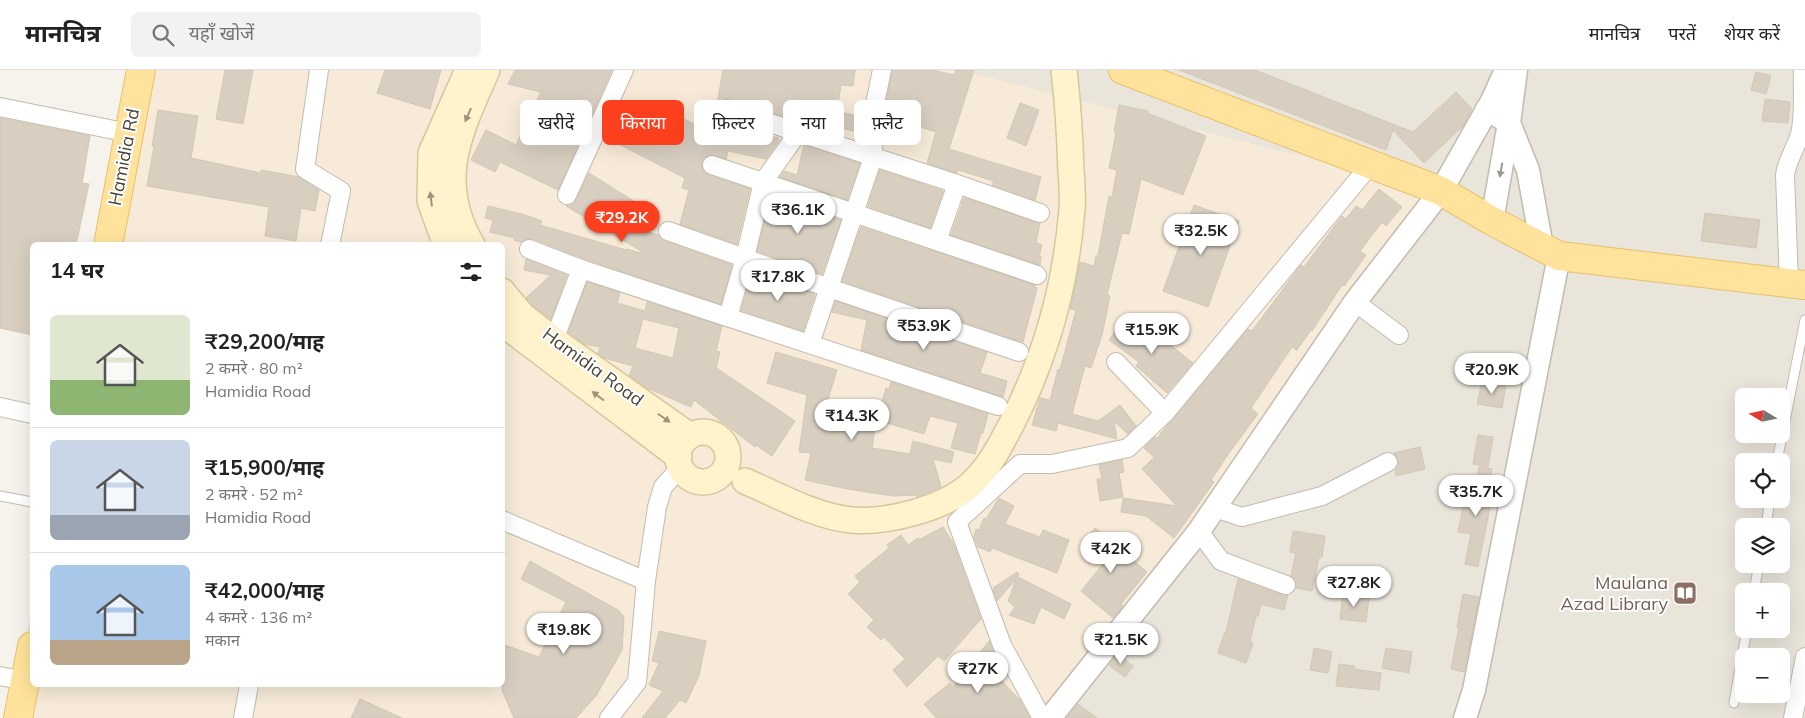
<!DOCTYPE html>
<html lang="hi">
<head>
<meta charset="utf-8">
<style>
	:root { --surface:#fff; --page:#f2f2f2; --text:#222; --muted:#767676; --line:#e0e0e0; --accent:#fc3f1d }
	body { margin:0; font-family:Mulish,"Noto Sans Devanagari",sans-serif; background:var(--page); color:var(--text); height:100vh; display:flex; flex-direction:column; font-size:19px; white-space:nowrap }
	* { box-sizing:border-box; margin:0 }
	p { font-size:16px; color:var(--muted) }
	.icon { flex:none; width:28px; height:28px; fill:none; stroke:currentColor; stroke-width:2; stroke-linecap:round; stroke-linejoin:round }
	.map { position:relative; flex:1; overflow:hidden }
	.panel { position:absolute; left:30px; top:172px; width:475px; height:445px; display:flex; flex-direction:column; background:var(--surface); border-radius:8px; box-shadow:0 5px 20px #0002 }
	.panel>* { flex:none }
	.guide { position:absolute; left:520px; top:30px; width:475px; height:45px; display:flex; gap:10px }
	.needle { width:32px; rotate:280deg }
	.fabs { position:absolute; left:1735px; top:318px; display:grid; gap:10px }
	.fabs a { display:grid; place-items:center; width:55px; height:55px; border-radius:8px; background:var(--surface); box-shadow:0 5px 20px #0002; font-size:25px }
	.price { position:absolute; translate:-50% -42px; padding:0 11px; border-radius:18px; background:#fff; color:#222; font-size:16px; line-height:32px; filter:drop-shadow(0 1px 2px #0008) }
	.price::after { content:''; position:absolute; left:50%; top:30px; width:15px; height:11px; margin-left:-8px; background:inherit; clip-path:polygon(0 0,100% 0,50% 100%) }
	.price.active { background:var(--accent); color:#fff }
	ul { padding:0; list-style:none }
	li { display:flex; align-items:center; gap:15px; height:125px; padding:0 20px }
	li+li { border-top:1px solid var(--line) }
	li span { display:grid; place-items:center; flex:none; width:140px; height:100px; border-radius:8px; color:#555 }
	li>.icon { margin-inline-start:auto }
	span .icon { width:60px; height:60px; fill:#fffc; stroke-width:1 }
	li b { font-size:21px }
	h2 { display:flex; justify-content:space-between; align-items:center; height:60px; padding:0 20px; font-size:21px }
	.chip { padding:0 18px; border-radius:8px; background:var(--surface); box-shadow:0 5px 20px #0002; font-size:18px; line-height:45px }
	.chip.active { background:var(--accent); color:#fff }
	header { display:flex; align-items:center; gap:30px; box-sizing:border-box; height:70px; padding:0 25px; background:var(--surface); border-bottom:1px solid var(--line) }
	header strong { font-size:24px }
	nav { display:flex; gap:28px; margin-inline-start:auto; font-size:18px }
	.search { width:350px; height:45px; background:var(--page); display:flex; align-items:center; gap:12px; box-sizing:border-box; padding:0 18px; border-radius:8px; color:var(--muted); font-size:19px }
	.map>svg:first-child { display:block }
</style>
</head>
<body>
<header>
<strong>मानचित्र</strong>
<div class="search"><svg class="icon" aria-label="search" viewBox="0 0 24 24"><circle cx="10" cy="10" r="6"/><path d="M15 15l6 6"/></svg>यहाँ खोजें</div>
<nav><a>मानचित्र</a><a>परतें</a><a>शेयर करें</a></nav>
</header>
<div class="map">
<svg width="1805" height="648" viewBox="0 0 1805 648">
	<rect width="100%" height="100%" fill="#f6f3ec"/>
	<!-- residential -->
	<path fill="#eae5da" fill-rule="evenodd" d="M149,0H1805V648H9L32,539V615H502V175ZM1744,326H1781V364H1744ZM1744,391H1781V429H1744ZM1744,456H1781V494H1744ZM1744,521H1781V559H1744ZM1744,586H1781V624H1744Z"/>
	<!-- commercial -->
	<path fill="#f7ead8" d="M150,0H958L1444,122L1041,648H11L32,548V615H502V175H112Z"/>
	<!-- building -->
	<g fill="#d8cfc1" stroke="#d3c7b4" fill-rule="evenodd">
		<path d="M225,0H253L243,54L216,49Z"/>
		<path d="M385,0H441L430,39L377,23Z"/>
		<path d="M515,0H612L558,120L500,92L495,102L471,90L486,60L516,75L541,22L508,14Z"/>
		<path d="M723,0H855L853,16L841,15L837,41L861,47L858,62L841,58V57L791,49L730,29H724L720,31L717,41L719,46L724,49L739,54L738,58L779,68L778,72L766,89L728,81L726,89L710,85L705,87L702,91V98L708,105L750,119L737,174L680,154L689,120L682,118L685,108L605,67L619,36L632,43L637,35L669,51L673,43L703,59L707,43L715,45Z"/>
		<path d="M892,0H933L954,5L956,0H974L949,79L1041,107L1035,130L992,115L994,111L958,100L957,103L927,93L936,62L910,54V51L884,44Z"/>
		<path d="M1179,0H1255L1413,62L1456,22L1472,39L1463,56L1424,93L1393,60L1386,80Z"/>
		<path d="M1756,2L1771,6L1766,24L1751,20Z"/>
		<path d="M1765,29L1790,32L1788,53L1762,51Z"/>
		<path d="M1020,33L1039,40L1026,76L1007,68Z"/>
		<path d="M1119,35L1148,41L1147,43L1206,66L1183,125L1141,109L1129,164L1122,163L1107,225L1110,226L1102,265L1091,298L1085,296L1072,344L1098,351L1120,335L1136,356L1128,364L1114,351L1117,369L1058,353L1056,361L1032,355L1040,328L1050,330L1058,299L1060,300L1076,240L1070,239L1080,192L1094,196L1096,186H1098L1109,126L1112,127L1117,100L1109,98L1116,63L1114,62Z"/>
		<path d="M158,40L198,46L191,88L261,103V100L299,107L319,120L315,141L301,138L296,171L265,166L269,137L147,116L154,76H152Z"/>
		<path d="M0,48L90,66L82,113L89,114L76,175H32V265L0,258Z"/>
		<path d="M804,75L860,93L847,130L780,107L784,101L797,105Z"/>
		<path d="M880,100L943,121L930,158L868,136Z"/>
		<path d="M589,103L648,140L636,159L659,165L664,171L732,195L721,234L585,189L533,169H527L521,172L514,170L515,168L490,162L493,150L485,148L488,136L522,144L542,151L540,155L626,180L627,179L640,183L641,181L566,136L573,134L576,130Z"/>
		<path d="M1379,119L1402,137L1386,156L1382,152L1360,181L1366,185L1344,216L1342,215L1312,261L1311,260L1297,280L1292,277L1251,338L1258,344L1231,380L1211,410L1214,412L1174,468L1146,446L1121,442L1123,428L1177,436L1142,399L1154,387L1144,378L1155,367L1157,368L1248,259L1252,261L1301,195L1304,197L1342,146L1346,149L1356,136L1362,140Z"/>
		<path d="M771,126L841,150L822,204L757,181Z"/>
		<path d="M964,128L1040,153L1036,173L1042,175L1039,186H1041L1040,195L951,165Z"/>
		<path d="M1194,135L1239,151L1208,237L1163,221Z"/>
		<path d="M1705,143L1760,150L1756,178L1701,171Z"/>
		<path d="M861,157L1035,215V217L1037,218L1023,272L842,211Z"/>
		<path d="M526,189L567,205L551,249L532,235L526,228L551,205L524,200Z"/>
		<path d="M752,202L815,224L803,261L741,240Z"/>
		<path d="M587,212L620,223L617,233L645,241L647,232L722,256L716,281L720,282L716,298L715,297L795,351L772,386L756,375L755,377L694,330L691,337L647,318L629,306L633,296L604,288L598,284L600,277L584,274L568,262ZM643,249L679,258L673,288L635,278Z"/>
		<path d="M836,231L987,282L980,303L1007,311L1003,327L861,280L867,250L832,242Z"/>
		<path d="M1126,247L1157,270L1160,267L1193,293L1167,323L1136,296L1139,292L1109,270Z"/>
		<path d="M776,282L837,300L823,346L876,351L872,378L910,384L913,371L954,382L951,393L933,389L941,417L917,427L916,425L892,426L848,419L805,410L811,383L799,382L807,325L767,313Z"/>
		<path d="M1482,311L1506,315L1502,338L1477,334Z"/>
		<path d="M891,312L988,344L983,363H981L975,384L951,378L958,353L930,346L924,364L877,350L886,318L889,319Z"/>
		<path d="M1478,365L1493,367L1488,397L1473,394Z"/>
		<path d="M1420,377L1425,399L1396,406L1395,400L1399,392L1394,383Z"/>
		<path d="M1122,390L1124,402L1119,403L1123,427L1100,431L1097,409H1102L1099,395Z"/>
		<path d="M1479,397L1492,399L1485,436L1490,437L1478,497L1465,494L1471,464L1458,462L1464,432L1472,433Z"/>
		<path d="M999,428L1014,436L1005,454L1040,467L1043,460L1069,470L1057,503L992,478L990,482L978,477L974,467L976,459L979,460L984,448L986,449Z"/>
		<path d="M943,457L953,473L981,549L944,591L938,586L907,617L893,600L905,589L884,567L881,570L867,557L874,550L848,524L860,512L855,506L889,478L887,475L901,465L908,475L918,468L919,470Z"/>
		<path d="M1095,458L1147,502L1121,534L1123,536L1113,548L1081,521L1104,493L1082,474Z"/>
		<path d="M1293,461L1325,466L1322,487H1319L1312,521L1296,518V513L1291,506L1296,483L1290,482Z"/>
		<path d="M530,491L618,540L624,547L622,580L596,626L576,648H514L502,620V574L539,587L566,532L521,509Z"/>
		<path d="M1017,502L1019,505L1018,507L1071,534L1064,549L1041,537L1034,554L1009,545L1015,537L1008,531L1016,509L997,531L993,518Z"/>
		<path d="M1238,509L1282,525H1288L1284,540L1261,534L1258,546H1256L1250,571L1253,573L1246,593L1218,583L1225,562L1226,563Z"/>
		<path d="M1343,523L1369,527L1366,552L1340,549Z"/>
		<path d="M1463,524L1479,527L1464,602L1451,599L1459,557H1457Z"/>
		<path d="M659,561L706,571L699,606L686,633L680,630L665,648H642L663,621L649,615L659,593L652,591Z"/>
		<path d="M989,571L997,587L987,596L1020,630L1030,648H936L924,634L950,613L953,617Z"/>
		<path d="M1314,578L1332,582L1328,603L1310,600Z"/>
		<path d="M1386,578L1412,582L1409,603L1382,598Z"/>
		<path d="M1118,584L1133,596L1125,607L1109,595Z"/>
		<path d="M1339,594L1355,596L1354,599L1381,603L1379,620L1336,616Z"/>
		<path d="M360,629L402,648H351Z"/>
		<path d="M1078,634L1097,648H1067Z"/>
	</g>
	<g fill="none" stroke-linecap="round" stroke-linejoin="round">
		<!-- service casing -->
		<g stroke="#c2bbae" stroke-width="11">
			<g id="service">
				<path d="M1777,391L1805,250"/>
				<path d="M0,426L32,432"/>
				<path d="M1766,456L1770,429"/>
				<path d="M1754,521L1759,494"/>
				<path d="M1734,633L1747,559"/>
			</g>
		</g>
		<!-- minor casing -->
		<g stroke="#c2bbae" stroke-width="20">
			<g id="minor">
				<path d="M319,0L305,99L341,121L330,175"/>
				<path d="M0,37L129,63"/>
				<path d="M727,39L957,114L1040,143"/>
				<path d="M712,95L1037,205"/>
				<path d="M567,125L624,0"/>
				<path d="M668,161L829,218L1019,282"/>
				<path d="M937,171L957,114"/>
				<path d="M529,179L581,199L998,336"/>
				<path d="M1789,213L1785,105C1787,90 1796,78 1800,64C1805,44 1802,21 1803,0"/>
				<path d="M1355,232L1399,265"/>
				<path d="M728,247L745,188L763,112L798,63"/>
				<path d="M554,270L581,199"/>
				<path d="M810,274L873,87L872,48L882,0"/>
				<path d="M1116,292L1165,343"/>
				<path d="M0,337L32,344"/>
				<path d="M1215,438L1242,447L1322,426L1388,392"/>
				<path d="M502,450L646,511"/>
				<path d="M1199,461L1221,491L1286,515"/>
				<path d="M0,606L26,611"/>
				<path d="M243,648L249,615"/>
				<path d="M609,648L637,612L646,511L657,437L663,417L681,397"/>
				<path d="M1042,648L1002,575L957,452L1020,394H1052L1128,378L1165,343L1371,94"/>
				<path d="M1793,648L1805,587"/>
			</g>
		</g>
		<!-- tertiary casing -->
		<g stroke="#c2bbae" stroke-width="25">
			<g id="tertiary">
				<path d="M1487,39L1509,53L1528,100L1542,177"/>
				<path d="M1492,151L1509,53L1516,0"/>
				<path d="M1050,648L1199,461L1355,232L1441,121L1492,31L1506,0"/>
				<path d="M1465,648L1474,620L1559,186"/>
			</g>
		</g>
		<!-- secondary casing -->
		<g stroke="#d6c79b" stroke-width="28">
			<g id="secondary">
				<path d="M446,175L430,131L431,83L468,0"/>
				<path d="M472,175C434,110 460,62 487,0"/>
				<path d="M502,221L522,245L554,270L690,366"/>
				<path d="M502,251L510,259L679,387"/>
				<circle cx="703" cy="387" r="25"/>
				<path d="M745,411C778,425 814,446 851,450C887,453 944,439 971,414C989,398 1000,376 1011,355C1046,287 1066,215 1072,139C1073,127 1072,114 1071,101C1070,67 1068,34 1064,0"/>
			</g>
		</g>
		<!-- primary casing -->
		<g stroke="#e6c16a" stroke-width="30">
			<g id="primary">
				<path d="M1123,0L1441,121L1492,151L1559,186L1805,215"/>
				<path d="M108,175L141,0"/>
				<path d="M18,648L32,576"/>
			</g>
		</g>
		<!-- service -->
		<use href="#service" stroke="#fff" stroke-width="9"/>
		<!-- minor -->
		<use href="#minor" stroke="#fff" stroke-width="18"/>
		<!-- tertiary -->
		<use href="#tertiary" stroke="#fff" stroke-width="22"/>
		<!-- secondary -->
		<use href="#secondary" stroke="#fff3cd" stroke-width="25"/>
		<!-- primary -->
		<use href="#primary" stroke="#ffe39c" stroke-width="28"/>
	</g>
	<!-- one-way arrows -->
	<defs><path id="oneway-solid" d="M-6-.8H1V-3.2L6.5 0L1 3.2V.8H-6Z" transform="scale(1.25)"/></defs>
	<g fill="#9c937c">
		<use href="#oneway-solid" transform="translate(468 45) rotate(114)"/>
		<use href="#oneway-solid" transform="translate(431 129) rotate(-97)"/>
		<use href="#oneway-solid" transform="translate(598 326) rotate(-143)"/>
		<use href="#oneway-solid" transform="translate(664 348) rotate(35)"/>
	</g>
	<use fill="#9c9892" href="#oneway-solid" transform="translate(1501 100) rotate(100)"/>
	<!-- icons -->
	<defs>
		<g id="library-square" transform="scale(1.25)"><rect x="-9" y="-9" width="18" height="18" rx="4" fill="#8d6e63" stroke="#fff"/><path d="M-6-4Q-3-5.5-.7-3.5V5Q-3 3-6 4ZM6-4Q3-5.5 .7-3.5V5Q3 3 6 4Z" fill="#fff"/></g>
	</defs>
	<g fill-rule="evenodd">
		<use href="#library-square" x="1685" y="523"/>
	</g>
	<g text-anchor="middle" stroke-width="4" stroke-linejoin="round" paint-order="stroke">
		<!-- street labels -->
		<g font-size="18" fill="#4b4439" stroke="#fff">
			<text transform="translate(124 87) rotate(-79)" y="6">Hamidia Rd</text>
			<text transform="translate(593 297) rotate(36)" y="6">Hamidia Road</text>
		</g>
		<!-- education labels -->
		<g font-size="18" fill="#785e54" stroke="#fff" text-anchor="end">
			<text x="1668" y="519">Maulana<tspan x="1668" dy="21">Azad Library</tspan></text>
		</g>
	</g>
</svg>
<div class="fabs">
<a><svg class="needle" viewBox="-14 -14 28 28"><path d="M0-13l5 13h-10z" fill="#e53935"/><path d="M0 13l5-13h-10z" fill="#767676"/></svg></a>
<a><svg class="icon" aria-label="locate" viewBox="0 0 24 24"><circle cx="12" cy="12" r="6"/><path d="M12 2v4M12 18v4M2 12h4M18 12h4"/></svg></a>
<a><svg class="icon" aria-label="layers" viewBox="0 0 24 24"><path d="M12 4l9 5-9 5-9-5zM3 14l9 5 9-5"/></svg></a>
<a>+</a>
<a>−</a>
</div>
<b class="price" style="left:798px;top:165px">₹36.1K</b>
<b class="price active" style="left:622px;top:173px">₹29.2K</b>
<b class="price" style="left:1201px;top:186px">₹32.5K</b>
<b class="price" style="left:778px;top:232px">₹17.8K</b>
<b class="price" style="left:924px;top:281px">₹53.9K</b>
<b class="price" style="left:1152px;top:285px">₹15.9K</b>
<b class="price" style="left:1492px;top:325px">₹20.9K</b>
<b class="price" style="left:852px;top:371px">₹14.3K</b>
<b class="price" style="left:1476px;top:447px">₹35.7K</b>
<b class="price" style="left:1111px;top:504px">₹42K</b>
<b class="price" style="left:1354px;top:538px">₹27.8K</b>
<b class="price" style="left:564px;top:585px">₹19.8K</b>
<b class="price" style="left:1121px;top:595px">₹21.5K</b>
<b class="price" style="left:978px;top:624px">₹27K</b>
<div class="guide">
<a class="chip">खरीदें</a>
<a class="chip active">किराया</a>
<a class="chip">फ़िल्टर</a>
<a class="chip">नया</a>
<a class="chip">फ़्लैट</a>
</div>
<section class="panel">
<h2>14 घर<svg class="icon" aria-label="filters" viewBox="0 0 24 24"><path d="M4 7h16M4 17h16"/><circle cx="9" cy="7" r="2"/><circle cx="15" cy="17" r="2"/></svg></h2>
<ul>
<li><span style="background:linear-gradient(#dfe7d0 65%,#8fb573 0)"><svg class="icon" aria-label="home" viewBox="0 0 24 24"><path d="M3 11l9-7 9 7M6 9v11h12V9"/></svg></span><div><b>₹29,200/माह</b><p>2 कमरे · 80 m²</p><p>Hamidia Road</p></div></li>
<li><span style="background:linear-gradient(#c9d6e8 75%,#9aa5b1 0)"><svg class="icon" aria-label="home" viewBox="0 0 24 24"><path d="M3 11l9-7 9 7M6 9v11h12V9"/></svg></span><div><b>₹15,900/माह</b><p>2 कमरे · 52 m²</p><p>Hamidia Road</p></div></li>
<li><span style="background:linear-gradient(#a9c7e8 75%,#b9a48a 0)"><svg class="icon" aria-label="home" viewBox="0 0 24 24"><path d="M3 11l9-7 9 7M6 9v11h12V9"/></svg></span><div><b>₹42,000/माह</b><p>4 कमरे · 136 m²</p><p>मकान</p></div></li>
</ul>
</section>
</div>
</body>
</html>
